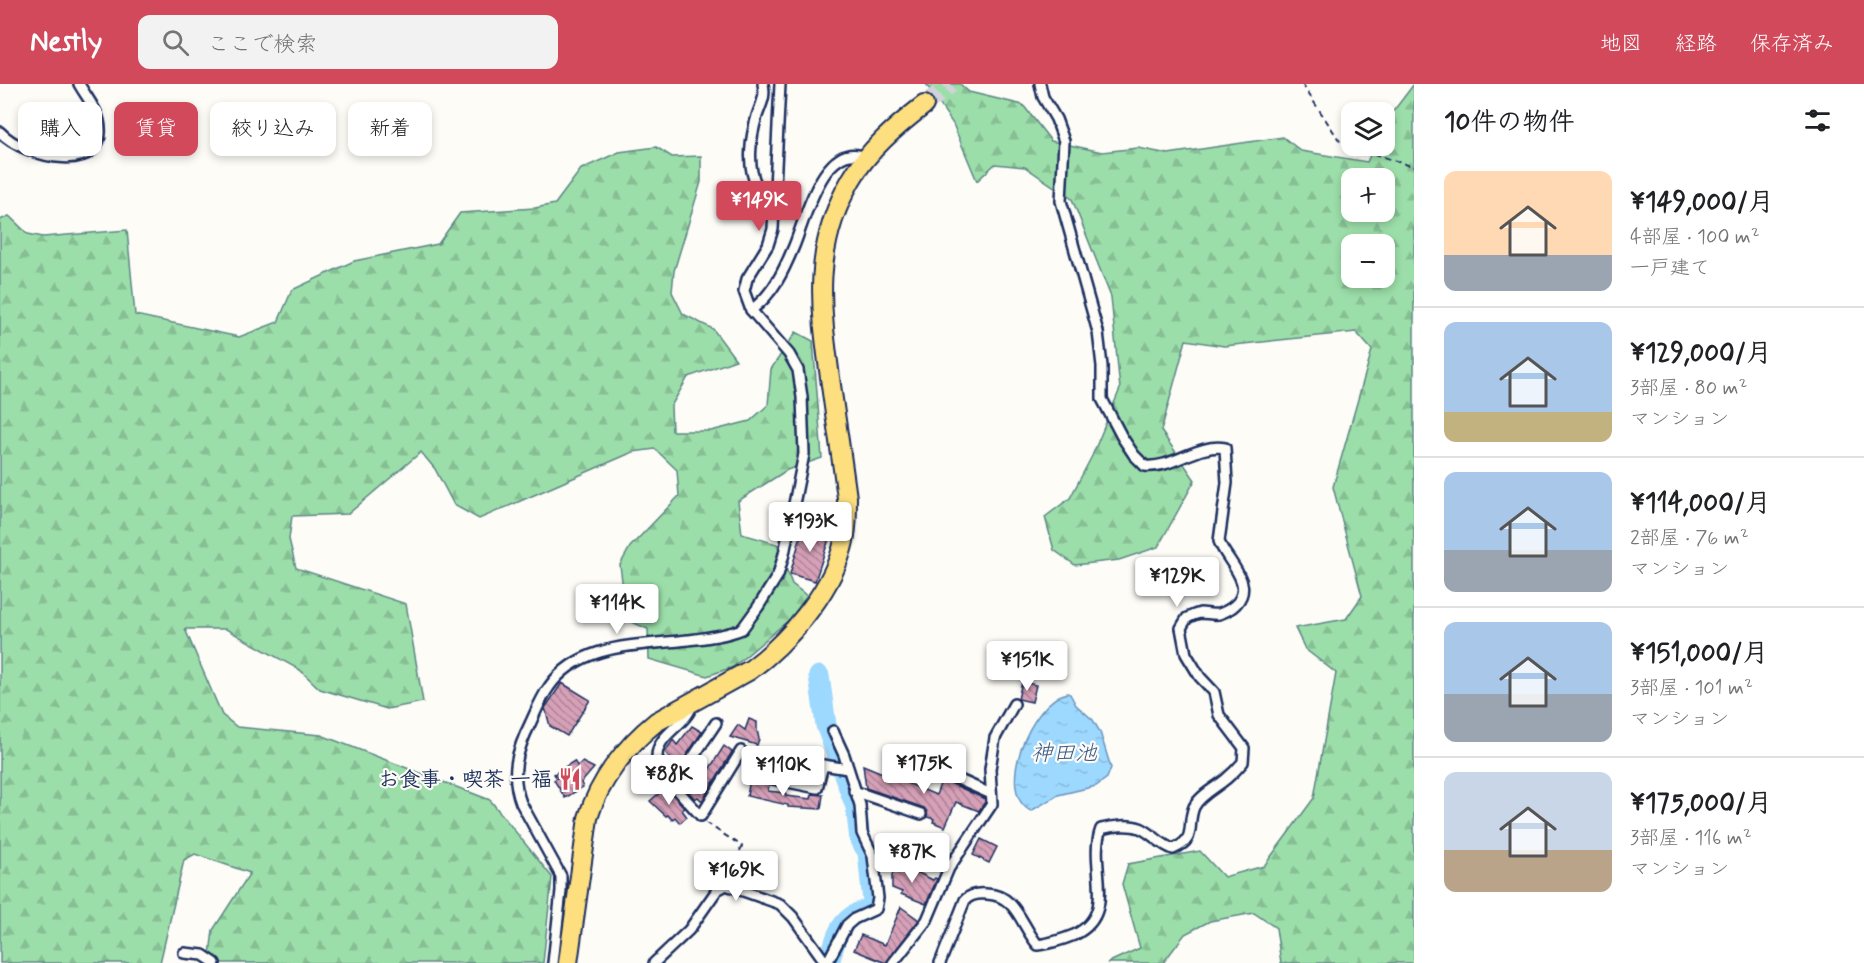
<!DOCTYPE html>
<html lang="ja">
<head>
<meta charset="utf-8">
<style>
	:root { --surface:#fff; --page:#f2f2f2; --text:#202124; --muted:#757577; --line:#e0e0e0; --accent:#d1495b }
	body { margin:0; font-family:Mynerve,"Klee One",sans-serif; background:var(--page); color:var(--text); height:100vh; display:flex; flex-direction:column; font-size:22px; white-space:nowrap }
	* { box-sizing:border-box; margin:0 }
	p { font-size:20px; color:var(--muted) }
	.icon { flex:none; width:33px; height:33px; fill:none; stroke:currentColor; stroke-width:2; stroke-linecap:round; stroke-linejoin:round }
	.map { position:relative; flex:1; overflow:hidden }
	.details { display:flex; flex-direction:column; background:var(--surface); width:450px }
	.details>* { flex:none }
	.guide { position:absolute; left:18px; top:18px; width:570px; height:54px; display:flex; gap:12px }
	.fabs { position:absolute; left:1341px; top:18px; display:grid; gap:12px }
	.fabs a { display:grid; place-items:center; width:54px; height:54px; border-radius:12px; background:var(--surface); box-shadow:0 3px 9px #0003; font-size:30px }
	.price { position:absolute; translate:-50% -51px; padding:0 14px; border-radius:6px; background:#fff; color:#222; font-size:20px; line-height:39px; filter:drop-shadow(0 2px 3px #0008) }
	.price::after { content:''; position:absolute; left:50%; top:36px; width:18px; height:14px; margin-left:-9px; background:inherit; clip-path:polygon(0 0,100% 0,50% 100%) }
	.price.active { background:var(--accent); color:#fff }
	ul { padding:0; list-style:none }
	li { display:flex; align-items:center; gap:18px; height:150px; padding:0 30px }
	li+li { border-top:2px solid var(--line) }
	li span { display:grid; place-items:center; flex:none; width:168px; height:120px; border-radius:12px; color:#555 }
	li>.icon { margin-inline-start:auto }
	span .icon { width:72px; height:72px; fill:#fffc; stroke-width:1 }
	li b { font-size:26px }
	h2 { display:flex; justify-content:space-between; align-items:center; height:72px; padding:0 30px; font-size:26px }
	.chip { padding:0 21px; border-radius:12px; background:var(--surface); box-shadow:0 3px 9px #0003; font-size:21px; line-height:54px }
	.chip.active { background:var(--accent); color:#fff }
	header { display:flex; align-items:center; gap:36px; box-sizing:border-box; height:84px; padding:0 30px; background:var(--accent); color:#fff }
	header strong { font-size:28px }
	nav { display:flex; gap:33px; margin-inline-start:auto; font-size:21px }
	.search { width:420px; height:54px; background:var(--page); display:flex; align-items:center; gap:15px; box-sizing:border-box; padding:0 21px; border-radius:12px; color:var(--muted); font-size:22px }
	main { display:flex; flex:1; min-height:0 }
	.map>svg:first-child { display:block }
</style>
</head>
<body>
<header>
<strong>Nestly</strong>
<div class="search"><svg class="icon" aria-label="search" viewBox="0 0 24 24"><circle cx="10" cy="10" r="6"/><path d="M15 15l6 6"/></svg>ここで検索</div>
<nav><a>地図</a><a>経路</a><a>保存済み</a></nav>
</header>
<main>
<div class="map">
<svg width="1414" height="879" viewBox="0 0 1414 879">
	<defs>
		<pattern id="forest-firs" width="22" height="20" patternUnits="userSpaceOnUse" patternTransform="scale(1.5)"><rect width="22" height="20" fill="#9cdea9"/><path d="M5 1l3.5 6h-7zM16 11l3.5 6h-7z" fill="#86bf94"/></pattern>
		<pattern id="water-ripples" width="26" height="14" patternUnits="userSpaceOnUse" patternTransform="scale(1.5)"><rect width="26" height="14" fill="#9dd8fe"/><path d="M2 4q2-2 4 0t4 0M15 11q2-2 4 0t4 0" fill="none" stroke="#87badc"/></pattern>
		<pattern id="building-back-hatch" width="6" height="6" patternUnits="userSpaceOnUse" patternTransform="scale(1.5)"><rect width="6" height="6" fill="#d6a0b7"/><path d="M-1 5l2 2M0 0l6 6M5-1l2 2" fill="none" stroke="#ad8398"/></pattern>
	</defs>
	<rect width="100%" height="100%" fill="#fdfcf7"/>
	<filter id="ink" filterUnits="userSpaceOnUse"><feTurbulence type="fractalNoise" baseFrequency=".0167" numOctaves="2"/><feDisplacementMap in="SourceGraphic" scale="12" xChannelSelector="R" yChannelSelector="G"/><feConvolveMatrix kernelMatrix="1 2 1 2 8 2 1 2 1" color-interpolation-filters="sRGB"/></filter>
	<g filter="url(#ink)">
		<!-- forest -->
		<g fill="url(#forest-firs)" stroke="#5c8684" stroke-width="1.5" fill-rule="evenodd">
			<path d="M926,0H960L969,8L1023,21L1051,57L1102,68L1138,64L1168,70L1283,53L1301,67L1367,78L1374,62H1384L1385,38L1414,0V879H1281L1276,844L1254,829L1210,837L1185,850L1163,879H1107L1140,864L1122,800L1128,780L1200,767L1224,793L1264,782L1314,714L1336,589L1305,565L1295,544L1346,535L1362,512L1333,403L1372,266L1356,248L1224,262L1186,256L1161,347L1195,396L1158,463L1119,476L1075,481L1054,466L1045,433L1070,414L1092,372L1120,305L1111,213L1072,115L1025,83L995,80L977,97L953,40ZM1352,94H1384V128H1352ZM1352,160H1384V194H1352Z"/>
			<path d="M656,63L672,73L701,72V98L674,187L672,208L683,230L713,245L736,276L688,293L671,322L672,347H711L750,337L768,321L771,285L796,248L813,257L822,374L787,386L738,417L742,450L777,460L792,500L807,512L791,534L733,583L707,592L649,575L648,545L627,536L620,481L630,463L679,412L677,386L655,365L633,368L479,435L454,421L435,385L421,368L348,430L292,432L289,455L296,484L406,520L423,618L387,625L320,605L300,586L226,545H185L222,631L237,643L321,651L490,716L552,793L543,879H209L213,846L250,789L195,770L184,776L160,879H0V136L9,132L28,150L43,153L127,146L135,231L239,253L278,238L292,206L354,177L438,160L460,129L535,124L555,120L581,85L619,68Z"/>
		</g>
		<!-- water -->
		<path fill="url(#water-ripples)" stroke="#6994be" stroke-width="1.5" d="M1067,609L1070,610L1076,621L1093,636L1100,648L1111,684L1107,694L1096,702L1058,711L1031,727C994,709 1030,618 1067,609Z"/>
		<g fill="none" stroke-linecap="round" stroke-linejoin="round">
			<!-- river -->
			<path stroke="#9dd8fe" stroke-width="21" d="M819,592L826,641L856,723L860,756L868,768L873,818L871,823C867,826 862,827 858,829C837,839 835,859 829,879"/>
		</g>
		<!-- building -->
		<g fill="url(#building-back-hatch)" stroke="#1b2f5e" stroke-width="1.5">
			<path d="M804,441L831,449L815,497L790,490Z"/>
			<path d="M1022,598L1036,601L1032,618L1018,615Z"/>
			<path d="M562,599L590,616L567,652L550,642L545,624Z"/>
			<path d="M749,635L757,638V646L759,655L757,661L730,653L738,641L745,646Z"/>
			<path d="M692,642L702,648L678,684L665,668L673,656L677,661Z"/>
			<path d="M724,662L732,668L702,717L698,713L695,715L689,709L698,696L701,698Z"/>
			<path d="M806,676L817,678L812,696L803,694Z"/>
			<path d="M574,677L577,682L582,678L594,684L581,699L583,703L565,714L554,696L557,694L554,690Z"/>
			<path d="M863,681L936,711L942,695L985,715V718L978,728L979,727L956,718L945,743L933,738L934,735L927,733V728L924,724L866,704Z"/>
			<path d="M750,695L769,701L768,707L786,709V712L811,715L812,710L823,711L821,725L788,723V721L747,712Z"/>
			<path d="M663,706L666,709L669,707L685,724L682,726L687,733L680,739L675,733L672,736L668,731L666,732L650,717Z"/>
			<path d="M981,755L997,763L989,779L973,771Z"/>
			<path d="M898,779L933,796L935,794L937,795L926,820L901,810L902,808L892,804V791Z"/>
			<path d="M901,823L919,836L886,879L854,866L861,851L885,861Z"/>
		</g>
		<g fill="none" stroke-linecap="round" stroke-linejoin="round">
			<!-- highway-tunnel -->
			<path stroke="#d0d3d8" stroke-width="18" stroke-dasharray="18 9" stroke-linecap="butt" d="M924,21L951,0"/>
			<!-- street casing -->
			<g stroke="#1b2f5e" stroke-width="14">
				<g id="street">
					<path d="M763,0C766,13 761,20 757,32C751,52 746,82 757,102C761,110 768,117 774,125"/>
					<path d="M0,48C24,74 111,94 99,37C97,25 85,11 79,0"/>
					<path d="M751,226C773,211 784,186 794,162C805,136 824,53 867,74"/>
					<path d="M692,621C686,642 656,650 657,674L674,702L701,732L741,667"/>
					<path d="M944,689L991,710"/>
					<path d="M758,692L817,704L823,681L848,685"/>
					<path d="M674,702L716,639"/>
					<path d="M854,707L921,730"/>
					<path d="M184,869L203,871L215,879"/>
					<path d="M553,879L561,807V792L521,719C510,690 517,666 530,640C536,627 541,614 549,603C580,558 640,562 688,556C705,554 725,552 742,545L758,523L778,491L784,470L804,370L802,313L798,286L789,270L751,226L744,207L747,195L768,161L773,145L780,0"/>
					<path d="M654,879L689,846L717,806L726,801L780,820L793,833L826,879"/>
					<path d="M827,879L847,841L854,835L876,825L878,814L873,772L862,749L860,721L844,671L833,647"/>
					<path d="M893,879L927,836L949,784L992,720L990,685L995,654L1014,620"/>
					<path d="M940,879L965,816C971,810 978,809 987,810C1017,811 1021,842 1038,861C1051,859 1062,856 1074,851C1120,829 1087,781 1101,745C1112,742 1129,740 1140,744C1152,749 1159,760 1173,765C1198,755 1186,742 1194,723C1200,711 1217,703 1226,695C1232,690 1238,684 1243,678L1244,664L1219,631L1214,608L1200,593L1186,570L1181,544L1187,534C1191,532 1196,530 1200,529C1206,529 1214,531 1219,530C1225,528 1232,524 1236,520C1256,499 1225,476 1219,457L1227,399L1225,364C1198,359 1172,385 1145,382L1134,371L1122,353L1102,315V282L1098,248L1061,117L1064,57L1056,35L1043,13L1040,0"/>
				</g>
			</g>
			<!-- highway casing -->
			<g stroke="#1b2f5e" stroke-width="22">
				<path id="highway" d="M568,879L588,734C599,697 626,662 656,638L750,586C788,558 829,510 842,465C847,448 847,431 847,414C842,376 836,338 831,301C821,226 811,165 851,96C868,66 897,42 924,21"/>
			</g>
			<!-- path -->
			<g stroke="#1b2f5e" stroke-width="2" stroke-dasharray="6 4.5" stroke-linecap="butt">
				<path d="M1302,0L1341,59L1414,83"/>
				<path d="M706,739L742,762L729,792"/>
			</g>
			<!-- street -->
			<use href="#street" stroke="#fdfcf7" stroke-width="9"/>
			<!-- highway -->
			<use href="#highway" stroke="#fddf80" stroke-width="18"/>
		</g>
	</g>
	<!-- icons -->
	<defs>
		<g id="restaurant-bare" transform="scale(1.8)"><path d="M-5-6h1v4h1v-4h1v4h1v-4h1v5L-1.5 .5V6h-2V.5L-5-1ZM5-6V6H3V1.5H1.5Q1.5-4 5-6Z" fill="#d1495b" stroke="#fdfcf7" stroke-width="2.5" paint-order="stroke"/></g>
	</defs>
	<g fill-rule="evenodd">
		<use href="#restaurant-bare" x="570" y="695"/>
	</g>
	<g text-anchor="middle" stroke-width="4.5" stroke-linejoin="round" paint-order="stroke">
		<!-- poi labels -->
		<g font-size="21" font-weight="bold" fill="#1b2f5e" stroke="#fdfcf7" text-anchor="end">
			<text x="552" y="702">お食事・喫茶 一福</text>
		</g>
		<!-- water labels -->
		<g font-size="22" font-style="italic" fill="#3c5986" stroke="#fdfcf7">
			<text x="1064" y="676">神田池</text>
		</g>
	</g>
</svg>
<div class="fabs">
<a><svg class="icon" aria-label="layers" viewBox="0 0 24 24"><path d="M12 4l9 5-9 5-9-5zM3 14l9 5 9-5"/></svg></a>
<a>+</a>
<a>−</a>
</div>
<b class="price active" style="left:759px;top:148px">¥149K</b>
<b class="price" style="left:810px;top:469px">¥193K</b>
<b class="price" style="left:1177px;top:524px">¥129K</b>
<b class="price" style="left:617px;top:551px">¥114K</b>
<b class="price" style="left:1027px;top:608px">¥151K</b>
<b class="price" style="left:924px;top:711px">¥175K</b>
<b class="price" style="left:783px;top:713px">¥110K</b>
<b class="price" style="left:669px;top:722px">¥88K</b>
<b class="price" style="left:912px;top:800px">¥87K</b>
<b class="price" style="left:736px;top:818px">¥169K</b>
<div class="guide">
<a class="chip">購入</a>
<a class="chip active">賃貸</a>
<a class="chip">絞り込み</a>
<a class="chip">新着</a>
</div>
</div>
<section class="details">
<h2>10件の物件<svg class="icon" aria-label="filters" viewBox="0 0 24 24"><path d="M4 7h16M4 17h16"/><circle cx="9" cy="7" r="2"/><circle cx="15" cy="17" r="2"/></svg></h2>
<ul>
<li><span style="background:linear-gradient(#ffd9b3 70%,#9aa5b1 0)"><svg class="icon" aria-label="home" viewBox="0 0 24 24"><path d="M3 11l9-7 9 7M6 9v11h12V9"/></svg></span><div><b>¥149,000/月</b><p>4部屋 · 100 m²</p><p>一戸建て</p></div></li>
<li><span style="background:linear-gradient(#a9c7e8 75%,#c2b280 0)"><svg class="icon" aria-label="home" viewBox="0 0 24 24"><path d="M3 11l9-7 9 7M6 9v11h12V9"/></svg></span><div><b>¥129,000/月</b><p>3部屋 · 80 m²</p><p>マンション</p></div></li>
<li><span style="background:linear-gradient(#a9c7e8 65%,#9aa5b1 0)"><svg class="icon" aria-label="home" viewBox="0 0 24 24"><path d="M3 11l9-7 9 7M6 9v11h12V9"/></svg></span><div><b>¥114,000/月</b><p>2部屋 · 76 m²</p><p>マンション</p></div></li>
<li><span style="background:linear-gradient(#a9c7e8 60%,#9aa5b1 0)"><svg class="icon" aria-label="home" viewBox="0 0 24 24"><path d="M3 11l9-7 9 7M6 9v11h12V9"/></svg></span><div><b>¥151,000/月</b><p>3部屋 · 101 m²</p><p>マンション</p></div></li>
<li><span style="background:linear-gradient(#c9d6e8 65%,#b9a48a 0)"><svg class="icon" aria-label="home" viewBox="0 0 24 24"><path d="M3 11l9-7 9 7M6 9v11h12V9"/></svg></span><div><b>¥175,000/月</b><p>3部屋 · 116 m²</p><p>マンション</p></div></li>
</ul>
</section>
</main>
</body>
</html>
